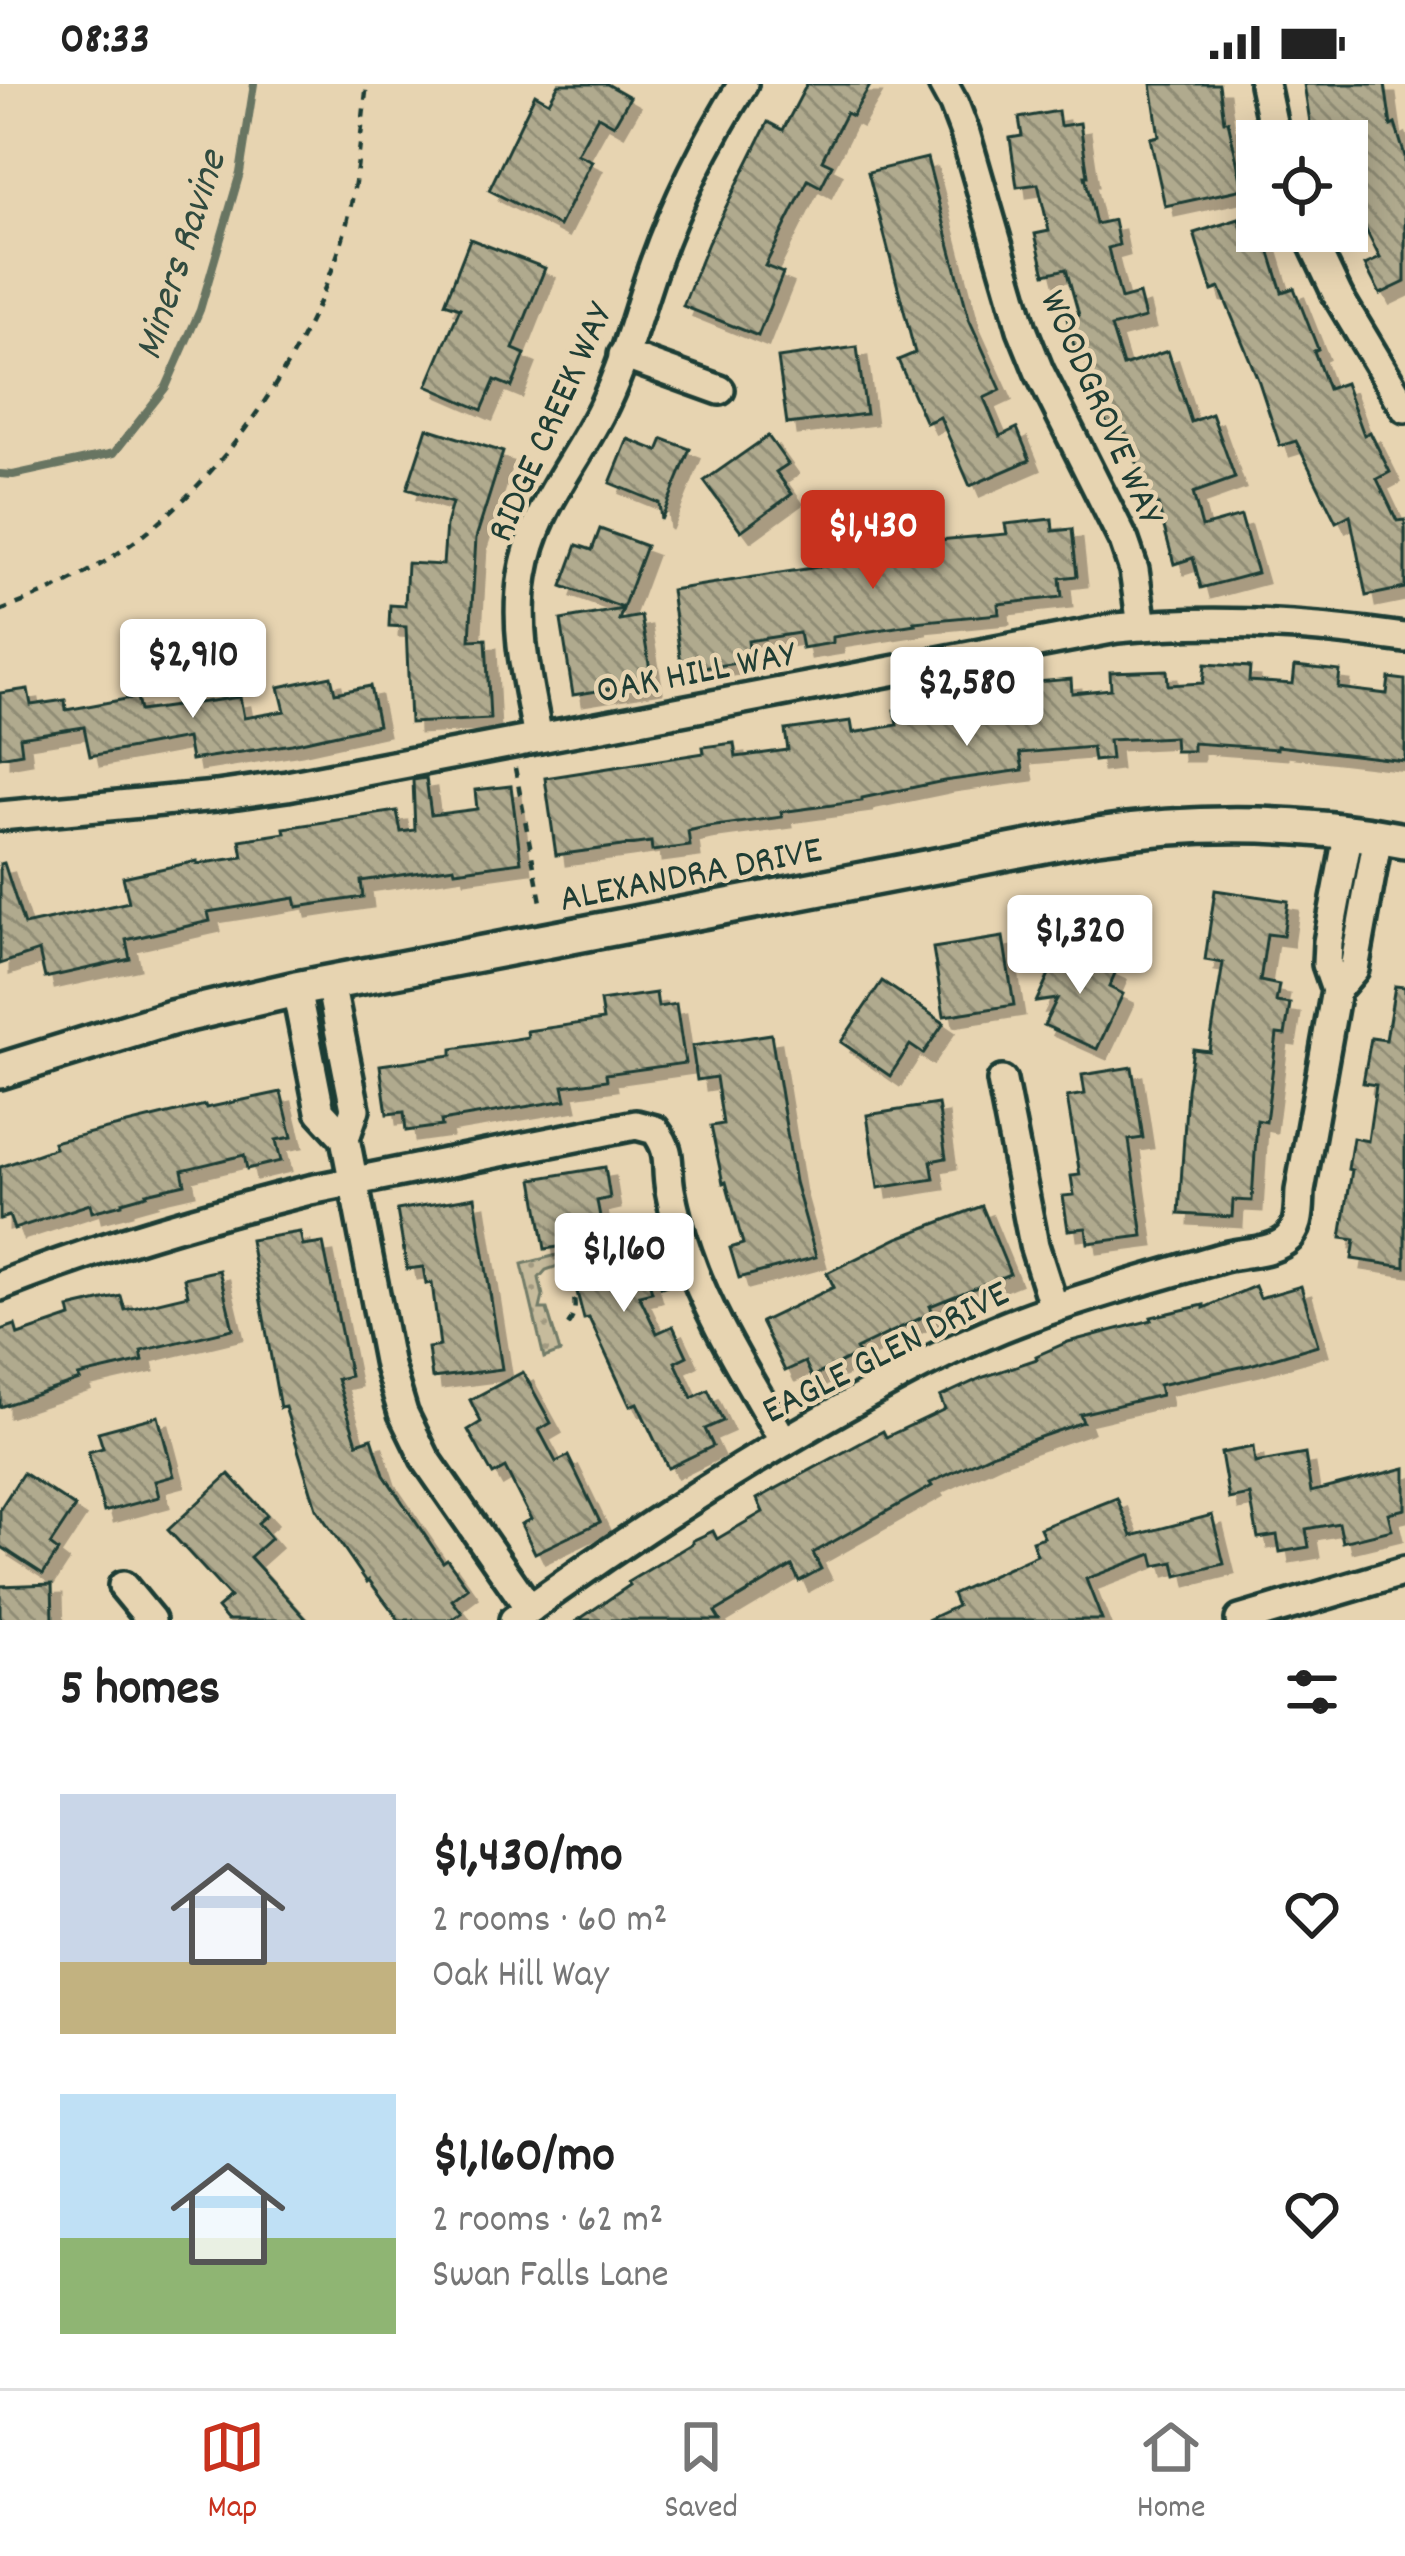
<!DOCTYPE html>
<html lang="en">
<head>
<meta charset="utf-8">
<style>
	:root { --surface:#fff; --page:#f6f6f6; --text:#222; --muted:#767676; --line:#e0e0e0; --accent:#c8321e }
	body { margin:0; font-family:Dekko,sans-serif; background:var(--page); color:var(--text); height:100vh; display:flex; flex-direction:column; font-size:45px; white-space:nowrap }
	* { box-sizing:border-box; margin:0 }
	p { font-size:39px; color:var(--muted) }
	.icon { flex:none; width:66px; height:66px; fill:none; stroke:currentColor; stroke-width:2; stroke-linecap:round; stroke-linejoin:round }
	.map { position:relative; height:1536px; overflow:hidden }
	.panel { display:flex; flex-direction:column; background:var(--surface); flex:1 }
	.panel>* { flex:none }
	.controls { position:absolute; left:1236px; top:36px; display:grid; gap:24px }
	.controls a { display:grid; place-items:center; width:132px; height:132px; border-radius:0px; background:var(--surface); box-shadow:0 6px 30px #0003; font-size:60px }
	.price { position:absolute; translate:-50% -102px; padding:0 27px; border-radius:12px; background:#fff; color:#222; font-size:39px; line-height:78px; filter:drop-shadow(0 3px 6px #0008) }
	.price::after { content:''; position:absolute; left:50%; top:72px; width:36px; height:27px; margin-left:-18px; background:inherit; clip-path:polygon(0 0,100% 0,50% 100%) }
	.price.on { background:var(--accent); color:#fff }
	ul { padding:0; list-style:none }
	li { display:flex; align-items:center; gap:36px; height:300px; padding:0 60px }
	li span { display:grid; place-items:center; flex:none; width:336px; height:240px; border-radius:0px; color:#555 }
	li>.icon { margin-inline-start:auto }
	span .icon { width:144px; height:144px; fill:#fffc; stroke-width:1 }
	li b { font-size:51px }
	h2 { display:flex; justify-content:space-between; align-items:center; height:144px; padding:0 60px; font-size:51px }
	.status { display:flex; justify-content:space-between; align-items:center; height:84px; padding:0 60px; background:var(--surface); direction:ltr }
	.status svg { height:33px; fill:currentColor }
	.dock { display:flex; justify-content:space-around; align-items:center; height:168px; border-top:3px solid var(--line); background:var(--surface); font-size:33px; color:var(--muted) }
	.dock a { display:grid; justify-items:center; gap:6px }
	.dock .on { color:var(--accent) }
	.map>svg:first-child { display:block }
</style>
</head>
<body>
<div class="status"><b>08:33</b><svg viewBox="0 0 49 12"><path d="M0 12V9h3v3zM5 12V6h3v6zM10 12V3h3v9zM15 12V0h3v12zM26 1h20v11H26zM47 4h2v5h-2z"/></svg></div>
<div class="map">
<svg width="1405" height="1536" viewBox="0 0 1405 1536">
	<defs>
		<pattern id="garden-dots" width="8" height="8" patternUnits="userSpaceOnUse" patternTransform="scale(3)"><rect width="8" height="8" fill="#c6bb9c"/><path d="M2 2h.1M6 6h.1" fill="none" stroke="#a09980" stroke-width="1.8" stroke-linecap="round"/></pattern>
		<pattern id="building-back-hatch" width="6" height="6" patternUnits="userSpaceOnUse" patternTransform="scale(3)"><rect width="6" height="6" fill="#b0aa8e"/><path d="M-1 5l2 2M0 0l6 6M5-1l2 2" fill="none" stroke="#8f8c75"/></pattern>
		<filter id="shadow"><feDropShadow dx="10" dy="10" stdDeviation="0" flood-color="#0004"/></filter>
	</defs>
	<rect width="100%" height="100%" fill="#e7d4b1"/>
	<filter id="ink" filterUnits="userSpaceOnUse"><feTurbulence type="fractalNoise" baseFrequency=".00833" numOctaves="2"/><feDisplacementMap in="SourceGraphic" scale="24" xChannelSelector="R" yChannelSelector="G"/><feConvolveMatrix kernelMatrix="1 2 1 2 8 2 1 2 1" color-interpolation-filters="sRGB"/></filter>
	<g filter="url(#ink)">
		<!-- garden -->
		<path fill="url(#garden-dots)" stroke="#727c68" stroke-width="3" d="M561,1170V1181L546,1186L539,1194L543,1212L540,1225H547L560,1268L544,1274L522,1180Z"/>
		<g fill="none" stroke-linecap="round" stroke-linejoin="round">
			<!-- stream -->
			<path stroke="#687462" stroke-width="8" d="M0,390L13,391L114,369L166,303L200,226L240,89L254,0"/>
		</g>
		<!-- building -->
		<g fill="url(#building-back-hatch)" stroke="#1f3d34" stroke-width="3" filter="url(#shadow)">
			<path d="M559,0H607L630,13L614,41L598,32L577,70L592,77L559,142L489,106L535,10L549,18Z"/>
			<path d="M807,0H871L852,32L846,29L822,76L832,81L821,103L808,96L765,182L783,189L758,252L683,222L708,159L768,38L783,46Z"/>
			<path d="M1151,0H1219L1224,37H1228L1243,105L1165,122L1150,54L1159,52Z"/>
			<path d="M1304,0H1385L1391,42L1395,40L1405,72V198L1380,210L1365,181L1380,174L1355,124L1347,126V57H1313Z"/>
			<path d="M1058,27L1060,42L1080,39L1088,92H1085L1096,140L1114,136L1119,161L1108,164L1121,215L1139,210L1145,234L1111,243L1123,282L1168,267L1191,338L1212,330L1235,394L1193,409L1202,443L1241,432L1257,489L1201,504L1193,474L1174,480L1158,421L1153,423L1126,349L1111,353L1084,268L1076,270L1067,234L1079,231L1066,185L1045,190L1035,150L1049,147L1038,100L1017,103L1010,54L1022,52L1019,34Z"/>
			<path d="M927,74L969,235L1001,306L984,314L1000,352L1017,344L1030,376L970,402L940,333L926,339L898,276L915,269L868,88Z"/>
			<path d="M1239,135L1245,154L1264,149L1282,208L1294,204L1318,265L1314,267L1328,305L1345,299L1364,351L1370,348L1390,388L1377,395L1397,437L1405,436V504L1366,512L1350,431L1336,438L1296,357L1280,362L1259,298L1220,204L1212,207L1194,149Z"/>
			<path d="M470,155L545,184L513,265L525,270L512,303L495,296L482,326L427,302L460,224L445,219Z"/>
			<path d="M857,263L866,330L787,340L778,274Z"/>
			<path d="M427,344L503,368L476,454L470,556L486,555L490,635L410,639L406,543L389,542L390,521L405,522L407,479L443,481L446,440L452,419L407,405Z"/>
			<path d="M768,352L788,380L776,388L792,410L741,447L704,397Z"/>
			<path d="M628,355L658,367L663,355L690,365L661,436L659,419L610,399Z"/>
			<path d="M1052,435L1053,447L1072,445L1077,492L1060,494L1062,513L998,520L999,530L914,538L915,540L833,553V559L802,564L799,549L748,557L751,577L682,587L671,506L838,480L836,470L904,459L1007,450L1005,440Z"/>
			<path d="M600,445L646,462L623,524L562,502L577,461L592,466Z"/>
			<path d="M623,525L619,536L641,532L652,598L573,611L561,536Z"/>
			<path d="M1205,580L1250,583L1249,597L1293,600L1295,582L1340,587L1338,604L1387,610L1389,594L1405,596V677L1277,662V665L1193,659V667H1175L1174,653L1109,656L1111,675L1094,677L1092,663L1020,669L1023,686L944,697L862,714V717L781,728L782,733L701,744L688,747L690,762L652,767L651,758L556,771L545,694L704,669L703,663L734,659L736,673L788,666L785,646L851,637L853,649L897,641L894,626L945,615L1024,604L1023,599L1071,595L1072,609L1111,605L1110,588L1167,586L1168,601L1203,599Z"/>
			<path d="M331,592L335,609L370,602L378,641L292,660L191,676L187,654L90,672L84,643L20,653L22,669L0,673V609L28,605L31,621L65,616L66,626L137,613L140,627L240,613L244,634L285,627L279,603Z"/>
			<path d="M426,694L431,731L477,725L475,706L511,702L521,778L455,787L454,783L361,797L363,813L297,823L295,814L208,828L210,837L126,856L130,875L45,894L39,867L0,880V780L4,779L24,841L129,818L123,793L197,777V780L243,773L240,756L285,749L284,744L397,727L401,748L415,746L413,696Z"/>
			<path d="M1215,806L1288,817L1283,852L1267,850L1260,897L1279,901L1276,918L1290,920L1285,951L1277,950L1266,1038L1257,1036L1252,1117L1233,1116L1232,1133L1179,1130L1187,1006L1193,965L1209,967L1223,879L1205,876Z"/>
			<path d="M1003,853L1014,921L944,932L933,864Z"/>
			<path d="M1062,862L1116,887L1109,903L1123,910L1097,965L1044,941L1057,915L1036,918Z"/>
			<path d="M882,897L944,939L923,970L910,961L890,992L841,958Z"/>
			<path d="M1395,902L1405,903V1183L1352,1175L1355,1156L1341,1154L1352,1086L1348,1085L1353,1054L1368,1057L1376,1001L1363,999L1371,954L1386,956Z"/>
			<path d="M656,909L658,923L676,920L685,979L606,990L607,996L563,1002L566,1016L441,1037L442,1042L406,1047L404,1028L387,1030L380,981L452,971V965L528,953L527,947L603,936L600,917Z"/>
			<path d="M771,950L795,1098L816,1173L739,1194L730,1164L743,1160L726,1098L723,1099L711,1042L723,1040L716,993L697,996L692,962Z"/>
			<path d="M1132,983L1143,1054L1129,1056L1143,1152L1088,1159L1086,1144L1068,1146L1063,1112L1074,1111L1071,1092L1080,1091L1067,1013L1085,1010L1082,991Z"/>
			<path d="M281,1008L292,1053L276,1056L281,1077L247,1085L244,1071L182,1086L185,1100L146,1109L147,1111L122,1118V1120L92,1128L90,1120L14,1145L9,1132L0,1135V1083L55,1064L53,1058L205,1021L206,1024Z"/>
			<path d="M938,1020L946,1074L931,1077L934,1095L878,1104L867,1031Z"/>
			<path d="M605,1083L610,1114L597,1117L607,1169L629,1164L637,1185L645,1183L652,1208L639,1211L657,1249L673,1242L687,1272L675,1278L692,1314L708,1306L723,1337L705,1345L713,1362L668,1384L637,1319L630,1322L589,1234L584,1235L565,1162L545,1165L533,1095Z"/>
			<path d="M475,1113L502,1285L432,1294L428,1264L440,1262L432,1199L426,1200L423,1183L407,1185L397,1126Z"/>
			<path d="M982,1122L1010,1190L930,1222L933,1228L856,1265L858,1270L812,1293L805,1278L785,1287L761,1238L834,1203L827,1189L898,1154Z"/>
			<path d="M300,1148L303,1162L323,1159L350,1292L337,1295L357,1359L372,1354L384,1391L443,1478L447,1475L468,1504L452,1516L462,1529L452,1536H399L369,1496L367,1498L316,1424L285,1323L280,1324L250,1156Z"/>
			<path d="M219,1186L233,1245L141,1267L143,1277L78,1292L80,1296L0,1323V1246L15,1241L18,1251L71,1233L69,1224L121,1212L125,1226L188,1211L184,1194Z"/>
			<path d="M1255,1202L1260,1214L1301,1202L1318,1261L1250,1281L1159,1301L1161,1311L1080,1330L1083,1338L994,1369L930,1399L932,1402L813,1469L821,1485L799,1497L792,1482L715,1528L720,1536H578L630,1501L628,1498L693,1459L692,1457L713,1447L717,1455L763,1428L757,1415L883,1347L886,1353L945,1325L940,1313L981,1294L1037,1275L1036,1272L1068,1258L1152,1236L1151,1233L1204,1221V1224Z"/>
			<path d="M523,1288L551,1339L539,1346L556,1378L568,1372L600,1438L535,1469L521,1440L531,1435L505,1384L493,1391L468,1346L481,1338L470,1316Z"/>
			<path d="M158,1332L174,1392L155,1397L159,1413L104,1428L88,1368L103,1364L98,1348Z"/>
			<path d="M1253,1363L1255,1379L1305,1370L1311,1408L1405,1384V1425L1388,1429L1392,1446L1343,1458L1339,1439L1306,1445L1309,1463L1280,1468L1277,1451L1258,1454L1250,1411L1229,1415L1221,1369Z"/>
			<path d="M23,1389L75,1423L50,1461L58,1467L43,1490L0,1462V1425Z"/>
			<path d="M229,1390L267,1431L258,1439L271,1454L250,1473L307,1536H227L217,1524L230,1513L168,1446Z"/>
			<path d="M1117,1414L1132,1452L1212,1431L1224,1480L1177,1492L1174,1478L1155,1482L1152,1470L1086,1495L1102,1536H927L957,1522L952,1510L1037,1471L1032,1457L1044,1453L1040,1444Z"/>
			<path d="M52,1500L53,1536H0V1502Z"/>
		</g>
		<g fill="none" stroke-linecap="round" stroke-linejoin="round">
			<!-- minor casing -->
			<g stroke="#1f3d34" stroke-width="36">
				<g id="minor">
					<path d="M943,0L954,20L965,49L1022,245L1039,287L1124,457L1134,486L1142,542"/>
					<path d="M1264,0L1276,57"/>
					<path d="M1307,147L1338,212L1405,324"/>
					<path d="M623,271L720,306"/>
					<path d="M538,654C528,600 514,546 523,491C534,422 577,379 605,319C626,275 638,226 654,181C677,117 707,57 743,0"/>
					<path d="M0,732L216,712L287,702L1117,544C1214,534 1309,540 1405,554"/>
					<path d="M330,899L355,1025L345,1054"/>
					<path d="M296,905L320,1027L345,1054L389,1282L403,1329L425,1374L530,1525"/>
					<path d="M1336,906L1354,885L1378,752"/>
					<path d="M1002,997L1034,1161L1054,1224"/>
					<path d="M0,1202C101,1162 205,1132 310,1106L636,1041L655,1046C673,1070 665,1079 670,1106C674,1128 680,1149 687,1169C710,1236 750,1297 784,1358"/>
					<path d="M123,1502L151,1536"/>
					<path d="M514,1536C613,1464 714,1398 820,1337C888,1298 958,1259 1032,1232C1095,1209 1160,1192 1224,1173C1244,1168 1268,1169 1285,1157C1301,1145 1299,1125 1300,1107L1336,906L1327,880L1328,858L1349,747"/>
					<path d="M1240,1536L1405,1487"/>
				</g>
			</g>
			<!-- tertiary casing -->
			<g stroke="#1f3d34" stroke-width="42">
				<path id="tertiary" d="M0,987L171,934L296,905L1097,751C1201,736 1302,737 1405,757"/>
			</g>
			<!-- path -->
			<g stroke="#1f3d34" stroke-width="4.5" stroke-dasharray="9 9" stroke-linecap="butt">
				<path d="M0,527C28,516 57,505 84,490C204,425 298,291 340,163C357,112 360,54 367,0"/>
				<path d="M515,684L541,818"/>
				<path d="M650,1191L656,1204L673,1198"/>
				<path d="M568,1241C585,1218 564,1198 566,1173L628,1160L638,1165"/>
			</g>
			<!-- minor -->
			<use href="#minor" stroke="#e7d4b1" stroke-width="27"/>
			<!-- tertiary -->
			<use href="#tertiary" stroke="#e7d4b1" stroke-width="33"/>
		</g>
	</g>
	<g text-anchor="middle" stroke-width="9" stroke-linejoin="round" paint-order="stroke">
		<!-- street labels -->
		<g font-size="39" fill="#1f3d34" stroke="#e7d4b1">
			<text transform="translate(1105 322) rotate(66)" y="14">WOODGROVE WAY</text>
			<text transform="translate(547 337) rotate(-66)" y="14">RIDGE CREEK WAY</text>
			<text transform="translate(695 585) rotate(-11)" y="14">OAK HILL WAY</text>
			<text transform="translate(690 787) rotate(-11)" y="14">ALEXANDRA DRIVE</text>
			<text transform="translate(884 1265) rotate(-27)" y="14">EAGLE GLEN DRIVE</text>
		</g>
		<!-- water labels -->
		<g font-size="42" font-style="italic" fill="#314b3f" stroke="#e7d4b1">
			<text transform="translate(177 170) rotate(-72)" y="15">Miners Ravine</text>
		</g>
	</g>
</svg>
<div class="controls">
<a><svg class="icon" aria-label="locate" viewBox="0 0 24 24"><circle cx="12" cy="12" r="6"/><path d="M12 2v4M12 18v4M2 12h4M18 12h4"/></svg></a>
</div>
<b class="price on" style="left:873px;top:508px">$1,430</b>
<b class="price" style="left:193px;top:637px">$2,910</b>
<b class="price" style="left:967px;top:665px">$2,580</b>
<b class="price" style="left:1080px;top:913px">$1,320</b>
<b class="price" style="left:624px;top:1231px">$1,160</b>
</div>
<section class="panel">
<h2>5 homes<svg class="icon" aria-label="filters" viewBox="0 0 24 24"><path d="M4 7h16M4 17h16"/><circle cx="9" cy="7" r="2"/><circle cx="15" cy="17" r="2"/></svg></h2>
<ul>
<li><span style="background:linear-gradient(#c9d6e8 70%,#c2b280 0)"><svg class="icon" aria-label="home" viewBox="0 0 24 24"><path d="M3 11l9-7 9 7M6 9v11h12V9"/></svg></span><div><b>$1,430/mo</b><p>2 rooms · 60 m²</p><p>Oak Hill Way</p></div><svg class="icon" aria-label="heart" viewBox="0 0 24 24"><path d="M12 20l-8-8c-3-5 5-10 8-4 3-6 11-1 8 4z"/></svg></li>
<li><span style="background:linear-gradient(#bfe0f5 60%,#8fb573 0)"><svg class="icon" aria-label="home" viewBox="0 0 24 24"><path d="M3 11l9-7 9 7M6 9v11h12V9"/></svg></span><div><b>$1,160/mo</b><p>2 rooms · 62 m²</p><p>Swan Falls Lane</p></div><svg class="icon" aria-label="heart" viewBox="0 0 24 24"><path d="M12 20l-8-8c-3-5 5-10 8-4 3-6 11-1 8 4z"/></svg></li>
</ul>
</section>
<nav class="dock">
<a class="on"><svg class="icon" aria-label="map" viewBox="0 0 24 24"><path d="M3 6l6-2 6 2 6-2v14l-6 2-6-2-6 2zM9 4v14M15 6v14"/></svg>Map</a>
<a><svg class="icon" aria-label="saved" viewBox="0 0 24 24"><path d="M7 4h10v16l-5-4-5 4z"/></svg>Saved</a>
<a><svg class="icon" aria-label="home" viewBox="0 0 24 24"><path d="M3 11l9-7 9 7M6 9v11h12V9"/></svg>Home</a>
</nav>
</body>
</html>
